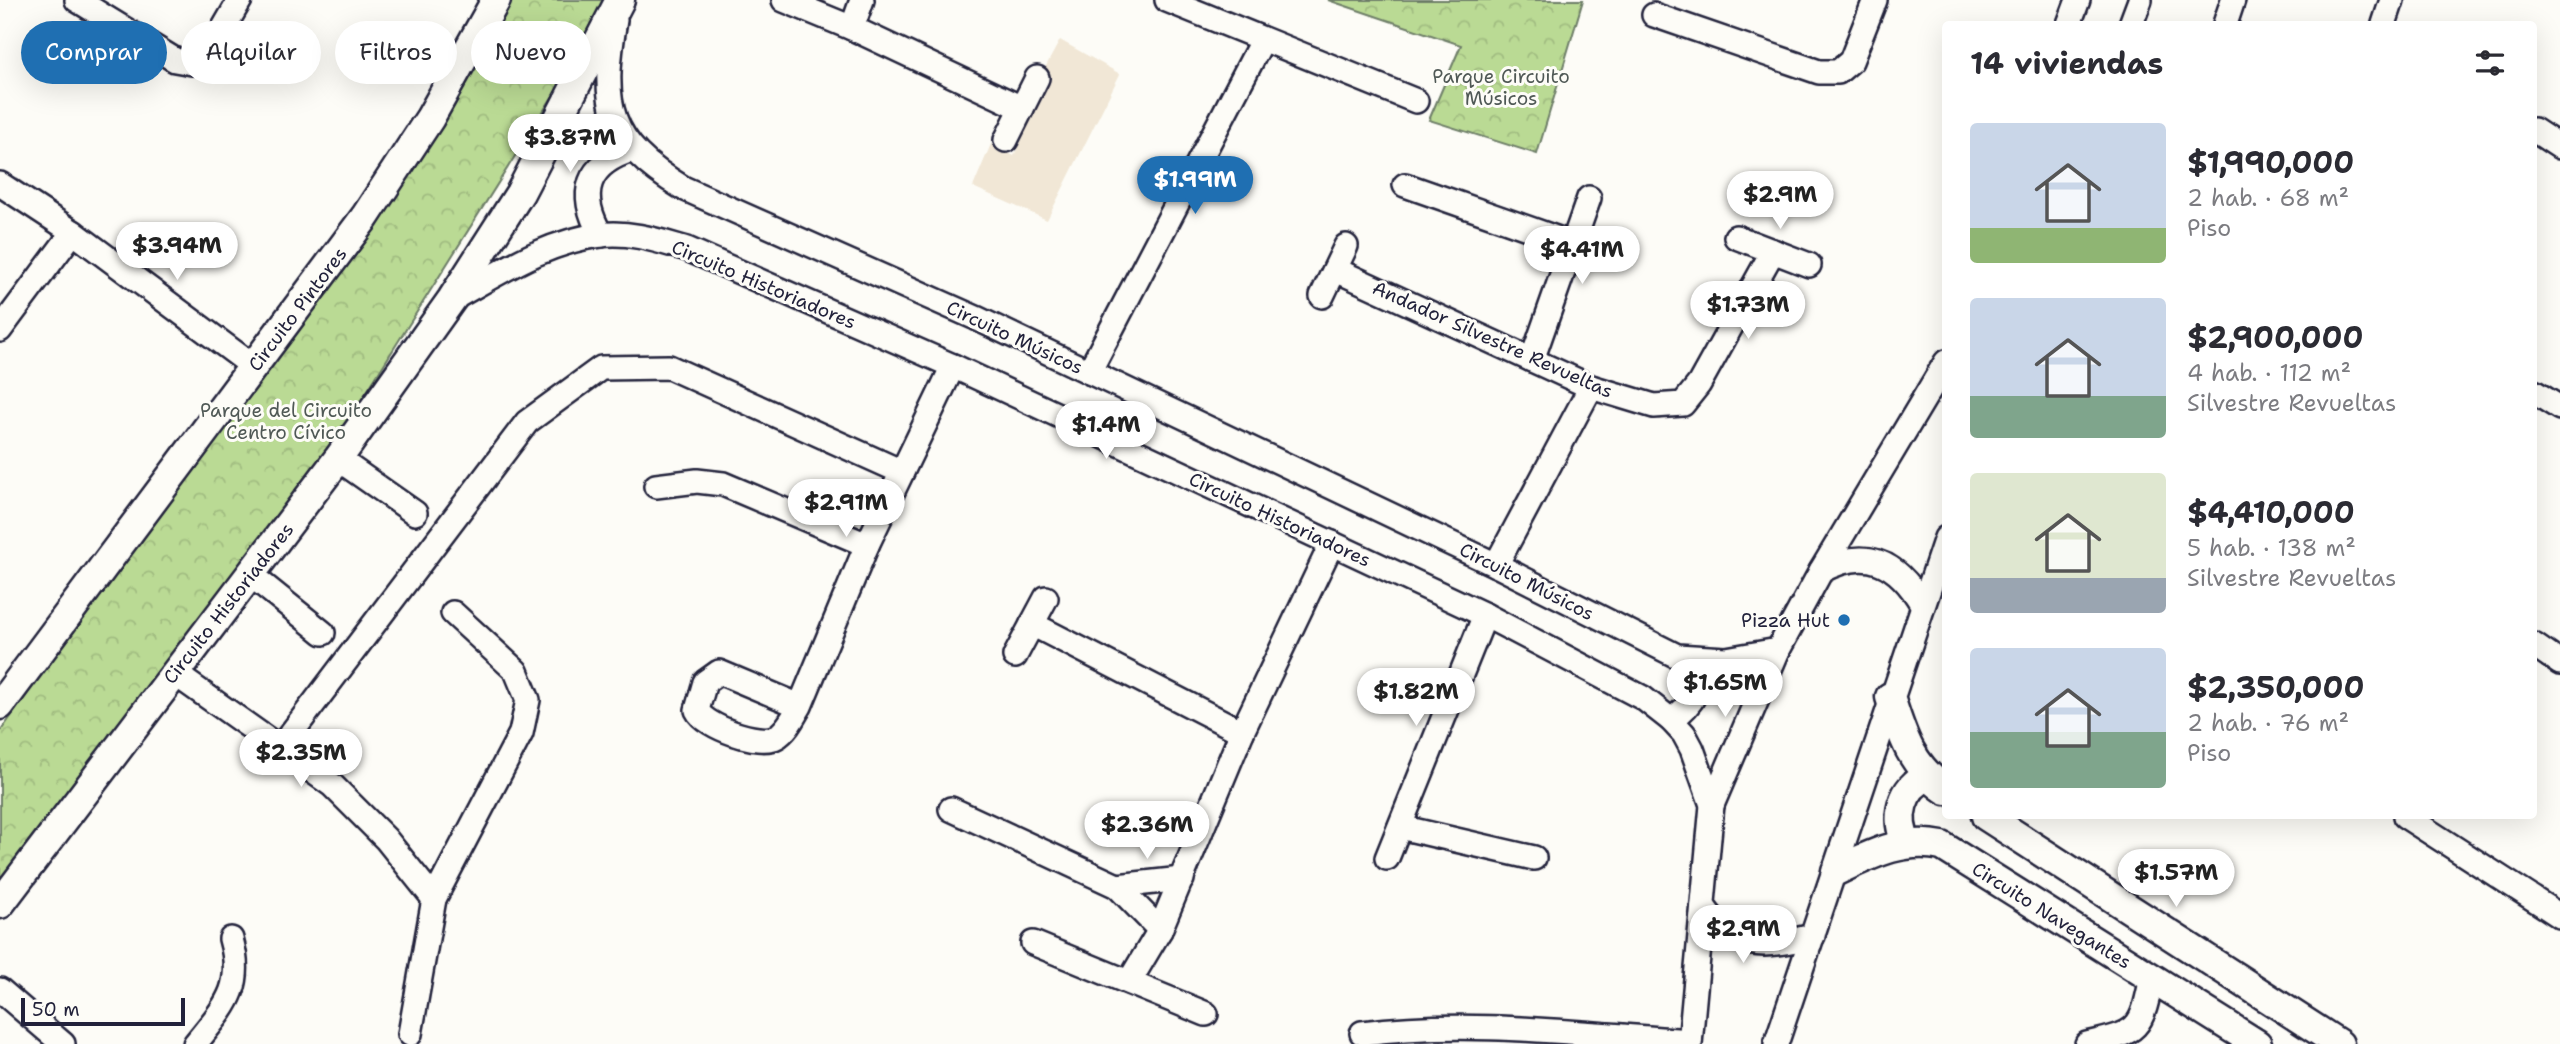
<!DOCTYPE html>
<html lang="es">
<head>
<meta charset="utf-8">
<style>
	:root { --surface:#fff; --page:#f2f2f3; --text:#2b2b33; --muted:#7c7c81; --accent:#1f6fb2 }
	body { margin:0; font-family:"Shantell Sans",sans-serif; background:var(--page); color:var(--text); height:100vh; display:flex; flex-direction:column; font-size:26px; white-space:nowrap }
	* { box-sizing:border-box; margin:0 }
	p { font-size:23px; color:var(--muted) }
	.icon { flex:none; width:38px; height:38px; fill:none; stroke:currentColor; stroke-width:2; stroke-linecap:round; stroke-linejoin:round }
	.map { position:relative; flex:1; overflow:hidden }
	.details { position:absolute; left:1942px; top:21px; width:595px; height:798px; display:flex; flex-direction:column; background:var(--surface); border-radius:7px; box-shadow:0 7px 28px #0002 }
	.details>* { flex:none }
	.guide { position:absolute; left:21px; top:21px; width:665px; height:63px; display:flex; gap:14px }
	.scale { position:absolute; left:21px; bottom:18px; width:164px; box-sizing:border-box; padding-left:7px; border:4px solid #22223b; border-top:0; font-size:19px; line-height:24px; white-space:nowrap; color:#22223b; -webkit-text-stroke:5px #fdfcf7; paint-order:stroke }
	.price { position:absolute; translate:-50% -60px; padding:0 16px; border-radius:24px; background:#fff; color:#222; font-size:23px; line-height:46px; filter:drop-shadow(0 2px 4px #0008) }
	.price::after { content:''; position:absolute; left:50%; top:42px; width:21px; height:16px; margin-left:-10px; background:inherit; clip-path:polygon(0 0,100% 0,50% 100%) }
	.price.current { background:var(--accent); color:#fff }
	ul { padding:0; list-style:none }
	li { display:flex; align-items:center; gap:21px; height:175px; padding:0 28px }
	li span { display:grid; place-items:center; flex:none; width:196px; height:140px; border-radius:7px; color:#555 }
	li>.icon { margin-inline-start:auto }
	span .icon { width:84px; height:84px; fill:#fffc; stroke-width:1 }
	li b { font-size:30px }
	h2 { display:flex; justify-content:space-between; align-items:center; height:84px; padding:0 28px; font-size:30px }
	.chip { padding:0 24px; border-radius:32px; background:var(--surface); box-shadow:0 7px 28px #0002; font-size:24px; line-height:63px }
	.chip.current { background:var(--accent); color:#fff }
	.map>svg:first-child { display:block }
</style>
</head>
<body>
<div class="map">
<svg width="2560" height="1044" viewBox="0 0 2560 1044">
	<defs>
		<pattern id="park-crowns" width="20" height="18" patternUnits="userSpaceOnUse" patternTransform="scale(1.75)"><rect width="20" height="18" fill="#bada94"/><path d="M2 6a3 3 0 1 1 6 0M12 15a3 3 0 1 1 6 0" fill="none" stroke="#a0bb80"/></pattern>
	</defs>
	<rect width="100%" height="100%" fill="#fdfcf7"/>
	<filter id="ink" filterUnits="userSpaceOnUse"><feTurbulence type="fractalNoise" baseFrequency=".0143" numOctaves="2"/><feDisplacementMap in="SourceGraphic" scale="14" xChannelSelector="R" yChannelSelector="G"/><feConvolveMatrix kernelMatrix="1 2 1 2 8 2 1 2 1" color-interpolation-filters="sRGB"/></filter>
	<g filter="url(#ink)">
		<!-- built -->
		<path fill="#f1e7d6" d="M1060,40L1120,74L1047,220L973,187L991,144L1014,156L1046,85L1039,79Z"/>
		<!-- park -->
		<g fill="url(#park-crowns)" stroke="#6e7e68" stroke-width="2">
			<path d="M503,0H609L605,13L330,450L0,889V732L365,221Z"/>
			<path d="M1328,0H1583L1537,154L1429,120L1461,45Z"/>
		</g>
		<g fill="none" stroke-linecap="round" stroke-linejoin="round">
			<!-- minor casing -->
			<g stroke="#22223b" stroke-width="28">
				<g id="minor">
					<path d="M77,0L175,60L192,63L208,55L240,0"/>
					<path d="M784,0L852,28L1022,108"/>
					<path d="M1167,0L1416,101"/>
					<path d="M1654,15L1819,72H1838L1851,61L1875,0"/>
					<path d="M615,20C601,105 606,141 683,188L976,318L1496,565L1677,656L1726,659L1778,650"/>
					<path d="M2069,24L2078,0"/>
					<path d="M2131,24L2140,0"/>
					<path d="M2225,24L2233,0"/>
					<path d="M2384,24L2392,0"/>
					<path d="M852,28L862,0"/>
					<path d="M2534,130L2560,147"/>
					<path d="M1006,140L1037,78"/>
					<path d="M0,184L73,232L254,367"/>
					<path d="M1405,185L1573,244"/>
					<path d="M601,235C577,193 587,164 632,150"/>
					<path d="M1736,237L1809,265"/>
					<path d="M1336,270L1591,387L1654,406L1683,404L1699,384L1773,251"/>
					<path d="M1322,296L1346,246"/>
					<path d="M452,299C499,273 547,241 601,235C630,231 659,241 687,249L953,366L1485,615L1643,698L1671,720L1684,734L1692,749L1712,805L1690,1044"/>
					<path d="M0,330L73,232"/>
					<path d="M1532,360L1589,198"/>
					<path d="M1089,372L1262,41"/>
					<path d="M2534,392L2560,408"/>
					<path d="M338,459L415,513"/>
					<path d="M656,486L697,481L723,484L867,545"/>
					<path d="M1496,565L1591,387"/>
					<path d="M1821,571C1867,546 1897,562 1922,604"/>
					<path d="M251,575L323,633"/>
					<path d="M1032,624L1242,732"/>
					<path d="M2534,645L2560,663"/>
					<path d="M1015,656L1046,598"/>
					<path d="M174,673L332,785L386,839L434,899"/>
					<path d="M800,706L719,672L705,682L697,710C705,727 760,746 776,737C787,731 794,716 800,706L867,545L953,366"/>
					<path d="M1671,720C1694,704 1703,687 1698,659"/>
					<path d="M280,748L527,422L601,368L669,367L902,472"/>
					<path d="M1712,805L1778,650L1821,571L1946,362"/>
					<path d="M951,809L1117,886L1160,930"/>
					<path d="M2405,816L2560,916"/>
					<path d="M1400,827L1534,858"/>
					<path d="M1387,858L1485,615"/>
					<path d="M1117,886L1182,879"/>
					<path d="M1703,906C1736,952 1762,948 1813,936"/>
					<path d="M1033,943L1206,1014"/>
					<path d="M1129,982L1160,930L1242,732L1332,543"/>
					<path d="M0,990L63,1044"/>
					<path d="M1362,1033C1471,1019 1581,1034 1690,1041"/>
					<path d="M410,1034L434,899L521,733L528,700L516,671L453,613"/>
					<path d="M195,1044C225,1006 245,989 231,939"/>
					<path d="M1776,1044L1946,538"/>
					<path d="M2087,1044C2140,1032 2141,1030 2152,977"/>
				</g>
			</g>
			<!-- major casing -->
			<g stroke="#22223b" stroke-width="33">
				<g id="major">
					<path d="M1890,697C1902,735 1911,766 1946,790"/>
					<path d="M0,705L365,217L430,118L496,0"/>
					<path d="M1986,816L2339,1044"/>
					<path d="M1907,843C1894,819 1901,787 1928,776"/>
					<path d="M1836,871C1870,855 1903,837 1942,846L2257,1044"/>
					<path d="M0,904L338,459L452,299L520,193L620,0"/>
				</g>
			</g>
			<!-- minor -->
			<use href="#minor" stroke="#fdfcf7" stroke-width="23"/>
			<!-- major -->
			<use href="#major" stroke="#fdfcf7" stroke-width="28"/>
		</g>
	</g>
	<!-- markers -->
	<circle fill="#1f6fb2" stroke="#fdfcf7" stroke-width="2.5" cx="1844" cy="620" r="7"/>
	<g text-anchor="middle" stroke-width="6" stroke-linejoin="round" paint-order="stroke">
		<!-- park labels -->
		<g font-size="19" fill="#505956" stroke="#fdfcf7">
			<text x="1501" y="83">Parque Circuito<tspan x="1501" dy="22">Músicos</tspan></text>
			<text x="286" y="417">Parque del Circuito<tspan x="286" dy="22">Centro Cívico</tspan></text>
		</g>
		<!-- street labels -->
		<g font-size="19" fill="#22223b" stroke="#fdfcf7">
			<text transform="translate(764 284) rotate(23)" y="7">Circuito Historiadores</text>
			<text transform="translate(297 309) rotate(-53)" y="7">Circuito Pintores</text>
			<text transform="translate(1015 337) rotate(25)" y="7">Circuito Músicos</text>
			<text transform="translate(1493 339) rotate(24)" y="7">Andador Silvestre Revueltas</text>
			<text transform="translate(1280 519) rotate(25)" y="7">Circuito Historiadores</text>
			<text transform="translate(1527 581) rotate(27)" y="7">Circuito Músicos</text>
			<text transform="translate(228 603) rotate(-52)" y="7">Circuito Historiadores</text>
			<text transform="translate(2052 915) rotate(32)" y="7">Circuito Navegantes</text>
		</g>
		<!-- poi labels -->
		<g font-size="19" fill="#22223b" stroke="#fdfcf7" text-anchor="end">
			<text x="1830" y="627">Pizza Hut</text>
		</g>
	</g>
</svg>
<div class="scale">50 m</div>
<b class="price" style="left:570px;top:174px">$3.87M</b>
<b class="price current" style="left:1195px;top:216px">$1.99M</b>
<b class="price" style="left:1780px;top:231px">$2.9M</b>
<b class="price" style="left:177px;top:282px">$3.94M</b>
<b class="price" style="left:1582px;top:286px">$4.41M</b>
<b class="price" style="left:1748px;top:341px">$1.73M</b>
<b class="price" style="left:1106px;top:461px">$1.4M</b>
<b class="price" style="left:846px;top:539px">$2.91M</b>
<b class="price" style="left:1725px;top:719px">$1.65M</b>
<b class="price" style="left:1416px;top:728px">$1.82M</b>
<b class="price" style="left:301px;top:789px">$2.35M</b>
<b class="price" style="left:1147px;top:861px">$2.36M</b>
<b class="price" style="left:2176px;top:909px">$1.57M</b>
<b class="price" style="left:1743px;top:965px">$2.9M</b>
<div class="guide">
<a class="chip current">Comprar</a>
<a class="chip">Alquilar</a>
<a class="chip">Filtros</a>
<a class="chip">Nuevo</a>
</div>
<section class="details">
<h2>14 viviendas<svg class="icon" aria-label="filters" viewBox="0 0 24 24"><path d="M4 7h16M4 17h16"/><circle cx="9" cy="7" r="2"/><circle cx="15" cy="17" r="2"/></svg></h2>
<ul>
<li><span style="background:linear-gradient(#c9d6e8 75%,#8fb573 0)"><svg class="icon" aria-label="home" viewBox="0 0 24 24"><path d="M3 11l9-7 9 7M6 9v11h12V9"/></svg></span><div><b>$1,990,000</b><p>2 hab. · 68 m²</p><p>Piso</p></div></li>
<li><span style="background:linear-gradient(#c9d6e8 70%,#7fa58c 0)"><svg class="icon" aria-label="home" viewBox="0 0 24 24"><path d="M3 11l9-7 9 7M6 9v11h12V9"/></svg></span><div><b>$2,900,000</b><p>4 hab. · 112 m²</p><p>Silvestre Revueltas</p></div></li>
<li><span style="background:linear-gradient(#dfe7d0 75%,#9aa5b1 0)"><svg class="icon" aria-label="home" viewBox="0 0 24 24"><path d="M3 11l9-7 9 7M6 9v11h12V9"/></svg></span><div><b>$4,410,000</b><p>5 hab. · 138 m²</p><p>Silvestre Revueltas</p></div></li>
<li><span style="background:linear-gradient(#c9d6e8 60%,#7fa58c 0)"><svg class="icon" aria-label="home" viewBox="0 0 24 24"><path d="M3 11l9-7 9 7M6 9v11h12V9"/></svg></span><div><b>$2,350,000</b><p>2 hab. · 76 m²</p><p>Piso</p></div></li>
</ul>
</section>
</div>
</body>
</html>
